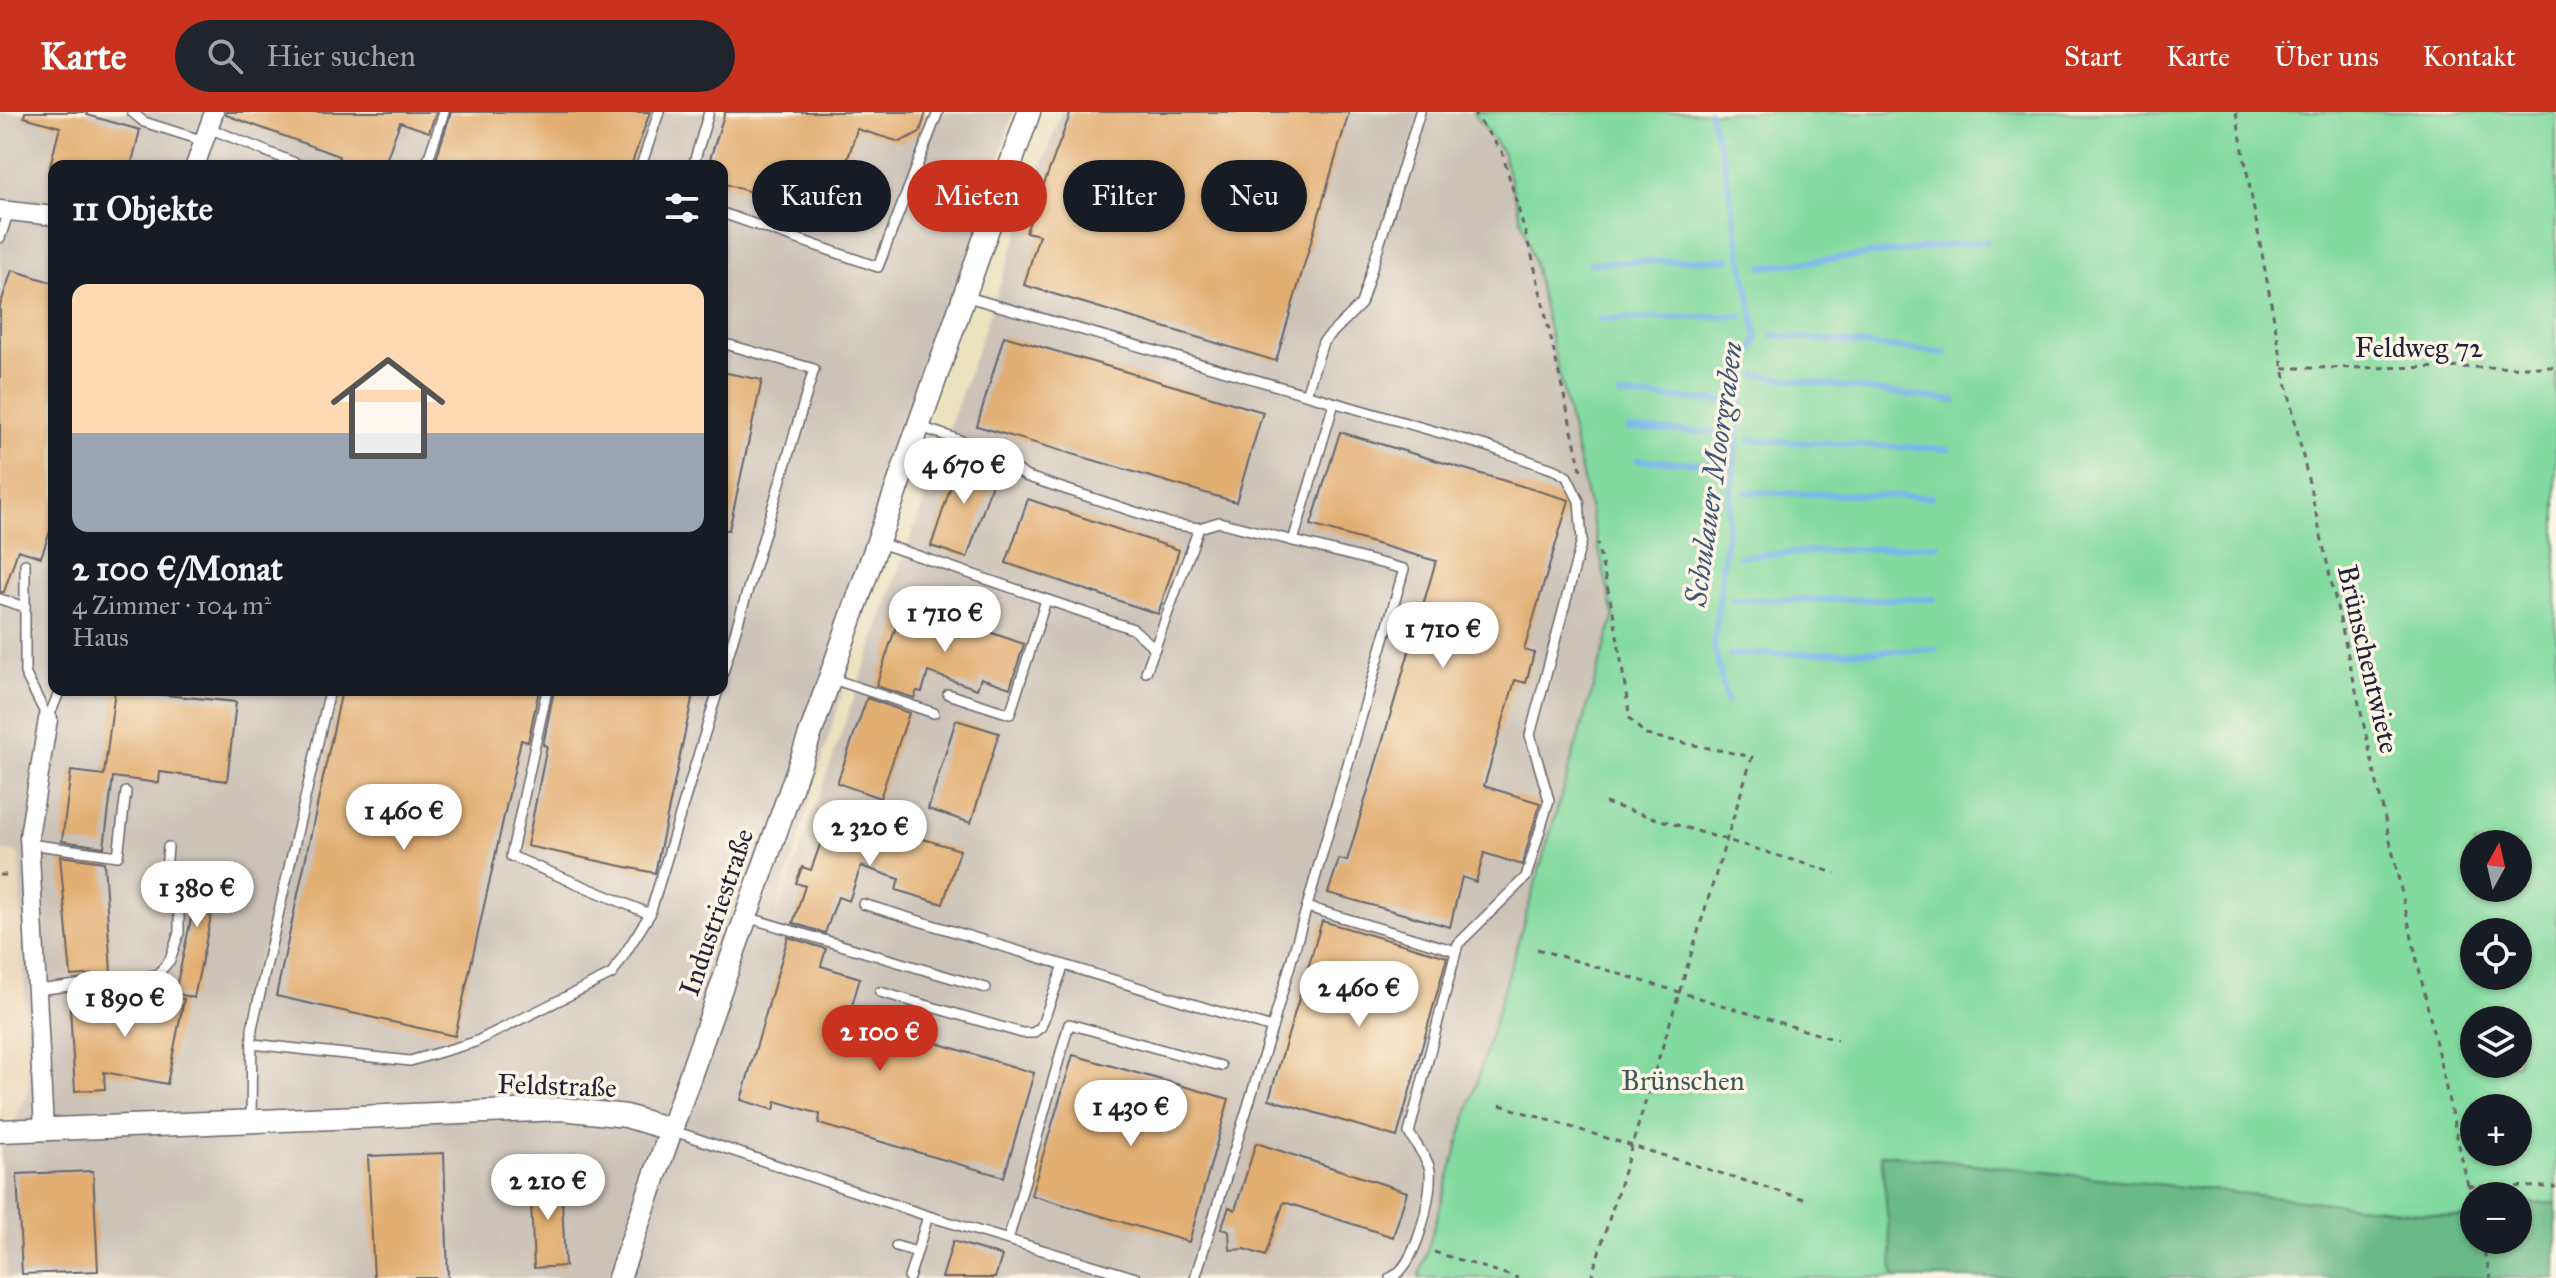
<!DOCTYPE html>
<html lang="de">
<head>
<meta charset="utf-8">
<style>
	:root { --surface:#171b24; --page:#20242c; --text:#f1f3f6; --muted:#9ea1a6; --line:#363941; --accent:#c8321e }
	body { margin:0; font-family:"IM FELL Great Primer",serif; background:var(--page); color:var(--text); height:100vh; display:flex; flex-direction:column; font-size:30px; white-space:nowrap }
	* { box-sizing:border-box; margin:0 }
	p { font-size:26px; color:var(--muted) }
	.icon { flex:none; width:44px; height:44px; fill:none; stroke:currentColor; stroke-width:2; stroke-linecap:round; stroke-linejoin:round }
	.map { position:relative; flex:1; overflow:hidden }
	.details { position:absolute; left:48px; top:48px; width:680px; height:536px; display:flex; flex-direction:column; background:var(--surface); border-radius:16px; box-shadow:0 2px 6px #0004 }
	.details>* { flex:none }
	.guide { position:absolute; left:752px; top:48px; width:760px; height:72px; display:flex; gap:16px }
	.needle { width:52px; rotate:8deg }
	.buttons { position:absolute; left:2460px; top:718px; display:grid; gap:16px }
	.buttons a { display:grid; place-items:center; width:72px; height:72px; border-radius:50%; background:var(--surface); box-shadow:0 2px 6px #0004; font-size:40px }
	.price { position:absolute; translate:-50% -68px; padding:0 18px; border-radius:28px; background:#fff; color:#222; font-size:26px; line-height:52px; filter:drop-shadow(0 2px 4px #0008) }
	.price::after { content:''; position:absolute; left:50%; top:48px; width:24px; height:18px; margin-left:-12px; background:inherit; clip-path:polygon(0 0,100% 0,50% 100%) }
	.price.current { background:var(--accent); color:#fff }
	ul { padding:0; list-style:none }
	li { display:grid; align-content:center; gap:16px; height:424px; padding:0 24px }
	li+li { border-top:2px solid var(--line) }
	li span { display:grid; place-items:center; height:248px; border-radius:16px; color:#555 }
	li>.icon { margin-inline-start:auto }
	span .icon { width:144px; height:144px; fill:#fffc; stroke-width:1 }
	li b { font-size:34px }
	h2 { display:flex; justify-content:space-between; align-items:center; height:96px; padding:0 24px; font-size:34px }
	.chip { padding:0 28px; border-radius:36px; background:var(--surface); box-shadow:0 2px 6px #0004; font-size:28px; line-height:72px }
	.chip.current { background:var(--accent); color:#fff }
	header { display:flex; align-items:center; gap:48px; box-sizing:border-box; height:112px; padding:0 40px; background:var(--accent); color:#fff }
	header strong { font-size:38px }
	nav { display:flex; gap:44px; margin-inline-start:auto; font-size:28px }
	.search { width:560px; height:72px; background:var(--page); display:flex; align-items:center; gap:20px; box-sizing:border-box; padding:0 28px; border-radius:44px; color:var(--muted); font-size:30px }
	.map>svg:first-child { display:block }
</style>
</head>
<body>
<header>
<strong>Karte</strong>
<div class="search"><svg class="icon" aria-label="search" viewBox="0 0 24 24"><circle cx="10" cy="10" r="6"/><path d="M15 15l6 6"/></svg>Hier suchen</div>
<nav><a>Start</a><a>Karte</a><a>Über uns</a><a>Kontakt</a></nav>
</header>
<div class="map">
<svg width="2556" height="1166" viewBox="0 0 2556 1166">
	<rect width="100%" height="100%" fill="#fcf5e5"/>
	<filter id="ink" filterUnits="userSpaceOnUse"><feTurbulence type="fractalNoise" baseFrequency=".0125" numOctaves="2"/><feDisplacementMap in="SourceGraphic" scale="16" xChannelSelector="R" yChannelSelector="G"/><feConvolveMatrix kernelMatrix="1 2 1 2 8 2 1 2 1" color-interpolation-filters="sRGB"/></filter>
	<filter id="wash" filterUnits="userSpaceOnUse"><feTurbulence type="fractalNoise" baseFrequency=".006" numOctaves="4" result="noise"/><feDisplacementMap in="SourceGraphic" scale="32" xChannelSelector="R" yChannelSelector="G"/><feGaussianBlur stdDeviation="1.8" result="paint"/><feColorMatrix in="noise" values="0 0 0 0 0 0 0 0 0 0 0 0 0 0 0 0 0 1.4 0 .05"/><feComposite in="paint" operator="in"/></filter>
	<g filter="url(#wash)">
		<rect width="100%" height="100%" fill="#ebe2c0"/>
		<!-- built -->
		<g fill="#ecd7ba">
			<path d="M0,738L19,740L29,979L0,1041Z"/>
			<path d="M0,1055L7,1166H0Z"/>
		</g>
		<!-- industrial -->
		<path fill="#cbc2b8" fill-rule="evenodd" d="M0,0H1013L772,817L1061,0H1473L1502,40L1533,148L1614,504L1419,1166H7L0,1041L29,979L19,741L0,738ZM54,54H722V578H54Z"/>
		<!-- green -->
		<path fill="#82da9f" stroke="#527e6d" stroke-width="2" fill-rule="evenodd" d="M1473,0H2556V1091L2518,1092V1084H2474V1107L1882,1042L1894,1166H1419L1614,504L1533,148L1502,40ZM2474,732H2518V776H2474ZM2474,820H2518V864H2474ZM2474,908H2518V952H2474ZM2474,996H2518V1040H2474Z"/>
		<!-- forest -->
		<path fill="#69ba86" stroke="#466e60" stroke-width="2" d="M1881,1042L2474,1107V1128H2518V1092L2556,1091V1166H1894Z"/>
		<g fill="none" stroke-linecap="round" stroke-linejoin="round">
			<!-- stream -->
			<g stroke="#78b5eb" stroke-width="6">
				<path d="M1709,0L1723,46L1757,226L1744,265L1714,533L1727,590"/>
				<path d="M1590,151L1730,147"/>
				<path d="M1762,155L1987,129"/>
				<path d="M1600,207L1741,204"/>
				<path d="M1772,223L1946,241"/>
				<path d="M1756,263L1955,289"/>
				<path d="M1620,284L1726,289"/>
				<path d="M1629,317L1721,321"/>
				<path d="M1750,328L1948,337"/>
				<path d="M1637,348L1718,352"/>
				<path d="M1745,380L1931,385"/>
				<path d="M1740,444L1937,433"/>
				<path d="M1731,488L1935,487"/>
				<path d="M1730,543L1936,538"/>
			</g>
		</g>
		<g id="blocks">
			<!-- building -->
			<g fill="#e2ae72">
				<path d="M25,0H87V3L140,18L131,54H50L60,15L24,5Z"/>
				<path d="M226,0H436L429,20L400,10L384,54H336L339,44L226,3Z"/>
				<path d="M451,0H650L631,54H434Z"/>
				<path d="M725,0H926L920,20L900,30L857,17L830,105L722,71L726,54L710,47Z"/>
				<path d="M1071,0H1349L1276,249L1024,173L1039,123L1026,120Z"/>
				<path d="M12,158L54,171V408L41,445L18,438L4,480H0V194Z"/>
				<path d="M1004,224L1263,300L1236,390L977,314Z"/>
				<path d="M722,260L762,268L729,418H722Z"/>
				<path d="M1340,320L1569,388L1524,538L1534,541L1526,571L1515,568L1484,674L1540,691L1522,753L1484,741L1476,770L1462,765L1450,815L1328,781L1339,747L1347,749L1436,449L1311,413Z"/>
				<path d="M962,341L998,354L967,446L931,434Z"/>
				<path d="M1028,387L1179,438L1158,502L1006,451Z"/>
				<path d="M904,491L1024,532L1010,576L981,566L977,577L928,560L922,580L917,579L914,586L876,574Z"/>
				<path d="M115,578L236,590L227,669L160,660L159,671L113,665L104,735L62,729L71,659L104,663Z"/>
				<path d="M342,578H539L528,630L521,628L455,924L276,884Z"/>
				<path d="M554,578H694L655,761L527,734L547,634L543,633Z"/>
				<path d="M867,586L909,601L880,686L837,671Z"/>
				<path d="M956,608L999,621L971,711L928,697Z"/>
				<path d="M831,702L911,730L913,724L960,738L943,792L896,778L899,767L861,754L849,789L838,785L825,821L793,811L805,774L796,771L802,755L811,758Z"/>
				<path d="M60,744L104,750L111,861L71,864Z"/>
				<path d="M190,755L220,761L194,886L175,881L198,774L186,772Z"/>
				<path d="M1322,809L1447,845L1397,1025L1269,987Z"/>
				<path d="M788,825L826,837L821,854L860,866L849,904L1034,961L1004,1065L819,1012L820,1002L776,989L774,998L741,988Z"/>
				<path d="M128,876L184,887L167,972L104,960L105,977L75,979L70,896L124,893Z"/>
				<path d="M1073,943L1229,987L1189,1130L1031,1083Z"/>
				<path d="M1256,1031L1407,1080L1393,1125L1284,1090L1265,1144L1245,1137L1230,1138L1229,1119L1221,1117L1229,1095L1235,1098Z"/>
				<path d="M444,1041L448,1166H374L368,1044Z"/>
				<path d="M93,1059L98,1159L22,1162L17,1062Z"/>
				<path d="M561,1064L565,1154L534,1156L530,1066Z"/>
				<path d="M953,1129L1002,1144L995,1166H942Z"/>
			</g>
		</g>
	</g>
	<g filter="url(#ink)">
		<use href="#blocks" fill-opacity="0" stroke="#68656a" stroke-width="2"/>
		<g fill="none" stroke-linecap="round" stroke-linejoin="round">
			<!-- service casing -->
			<g stroke="#68656a" stroke-width="12">
				<g id="service">
					<path d="M132,0L144,10L204,29"/>
					<path d="M209,16L302,54"/>
					<path d="M426,54L444,0"/>
					<path d="M641,54L659,0"/>
					<path d="M693,54L709,0"/>
					<path d="M722,101L878,155L938,0"/>
					<path d="M0,126L9,99"/>
					<path d="M964,184L1486,334L1558,359L1567,365L1579,389L1582,428L1530,623L1549,688L1526,765L1458,832L1409,1021C1415,1032 1429,1048 1430,1059C1432,1086 1416,1156 1390,1166"/>
					<path d="M722,231L814,257L722,564"/>
					<path d="M1306,282L1323,230L1361,192L1420,0"/>
					<path d="M918,314L997,341L1025,364L1172,412L1199,416"/>
					<path d="M1293,429L1334,291"/>
					<path d="M877,430L1133,517L1155,536"/>
					<path d="M25,452V561L48,607"/>
					<path d="M0,487L25,495"/>
					<path d="M1146,560L1199,416L1219,410L1404,457L1272,916L1195,1166"/>
					<path d="M830,566L934,601"/>
					<path d="M547,578L511,744L650,802"/>
					<path d="M948,582L1010,602L1046,488"/>
					<path d="M48,607L60,578"/>
					<path d="M29,732L118,744L126,680"/>
					<path d="M863,792L1272,916"/>
					<path d="M1307,795L1456,839"/>
					<path d="M746,805L986,876"/>
					<path d="M37,878L157,863L170,848L179,821V803L165,768L168,735"/>
					<path d="M880,880L1022,921H1033L1041,915L1064,853"/>
					<path d="M252,932L410,949L475,930L612,862L650,802L718,578"/>
					<path d="M251,1010L252,916L330,578"/>
					<path d="M674,1019L928,1104L1136,1166"/>
					<path d="M1008,1128L1069,912L1221,954"/>
					<path d="M896,1134L917,1140"/>
					<path d="M909,1166L928,1104"/>
				</g>
			</g>
			<!-- minor casing -->
			<g stroke="#68656a" stroke-width="21">
				<g id="minor">
					<path d="M195,54L214,0"/>
					<path d="M0,98L54,104"/>
					<path d="M44,1018L29,724L48,607"/>
				</g>
			</g>
			<!-- tertiary casing -->
			<g stroke="#68656a" stroke-width="25">
				<g id="tertiary">
					<path d="M0,1019L563,997L626,1004L672,1018"/>
					<path d="M619,1166L1029,0"/>
				</g>
			</g>
			<!-- path -->
			<g stroke="#68656a" stroke-width="3" stroke-dasharray="6 6" stroke-linecap="butt">
				<path d="M1473,0L1502,40L1533,148L1581,358"/>
				<path d="M2236,0L2283,256L2474,1100"/>
				<path d="M2283,256L2556,255"/>
				<path d="M1605,691L1835,761"/>
				<path d="M0,763H11"/>
				<path d="M1537,837L1837,928"/>
				<path d="M1500,993L1807,1088"/>
				<path d="M2468,1074L2556,1075"/>
				<path d="M2481,1128L2491,1166"/>
				<path d="M1434,1140L1518,1166"/>
				<path d="M1591,1166L1752,645L1646,623L1630,607L1614,504L1597,431"/>
			</g>
			<!-- service -->
			<use href="#service" stroke="#fff" stroke-width="9"/>
			<!-- minor -->
			<use href="#minor" stroke="#fff" stroke-width="18"/>
			<!-- tertiary -->
			<use href="#tertiary" stroke="#fff" stroke-width="22"/>
		</g>
	</g>
	<g text-anchor="middle" stroke-width="7" stroke-linejoin="round" paint-order="stroke">
		<!-- street labels -->
		<g font-size="28" fill="#22223b" stroke="#fcf5e5">
			<text x="2419" y="245">Feldweg 72</text>
			<text transform="translate(2369 547) rotate(77)" y="10">Brünschentwiete</text>
			<text transform="translate(716 800) rotate(-71)" y="10">Industriestraße</text>
			<text transform="translate(557 973) rotate(2)" y="10">Feldstraße</text>
		</g>
		<!-- park labels -->
		<g font-size="28" fill="#3f5959" stroke="#fcf5e5">
			<text x="1683" y="978">Brünschen</text>
		</g>
		<!-- water labels -->
		<g font-size="30" font-style="italic" fill="#405579" stroke="#fcf5e5">
			<text transform="translate(1714 362) rotate(-82)" y="10">Schulauer Moorgraben</text>
		</g>
	</g>
</svg>
<div class="buttons">
<a><svg class="needle" viewBox="-14 -14 28 28"><path d="M0-13l5 13h-10z" fill="#e53935"/><path d="M0 13l5-13h-10z" fill="#9ea1a6"/></svg></a>
<a><svg class="icon" aria-label="locate" viewBox="0 0 24 24"><circle cx="12" cy="12" r="6"/><path d="M12 2v4M12 18v4M2 12h4M18 12h4"/></svg></a>
<a><svg class="icon" aria-label="layers" viewBox="0 0 24 24"><path d="M12 4l9 5-9 5-9-5zM3 14l9 5 9-5"/></svg></a>
<a>+</a>
<a>−</a>
</div>
<b class="price" style="left:964px;top:394px">4 670 €</b>
<b class="price" style="left:945px;top:542px">1 710 €</b>
<b class="price" style="left:1443px;top:558px">1 710 €</b>
<b class="price" style="left:404px;top:740px">1 460 €</b>
<b class="price" style="left:870px;top:756px">2 320 €</b>
<b class="price" style="left:197px;top:817px">1 380 €</b>
<b class="price" style="left:1359px;top:917px">2 460 €</b>
<b class="price" style="left:125px;top:927px">1 890 €</b>
<b class="price current" style="left:880px;top:961px">2 100 €</b>
<b class="price" style="left:1131px;top:1036px">1 430 €</b>
<b class="price" style="left:548px;top:1110px">2 210 €</b>
<div class="guide">
<a class="chip">Kaufen</a>
<a class="chip current">Mieten</a>
<a class="chip">Filter</a>
<a class="chip">Neu</a>
</div>
<section class="details">
<h2>11 Objekte<svg class="icon" aria-label="filters" viewBox="0 0 24 24"><path d="M4 7h16M4 17h16"/><circle cx="9" cy="7" r="2"/><circle cx="15" cy="17" r="2"/></svg></h2>
<ul>
<li><span style="background:linear-gradient(#ffd9b3 60%,#9aa5b1 0)"><svg class="icon" aria-label="home" viewBox="0 0 24 24"><path d="M3 11l9-7 9 7M6 9v11h12V9"/></svg></span><div><b>2 100 €/Monat</b><p>4 Zimmer · 104 m²</p><p>Haus</p></div></li>
</ul>
</section>
</div>
</body>
</html>
